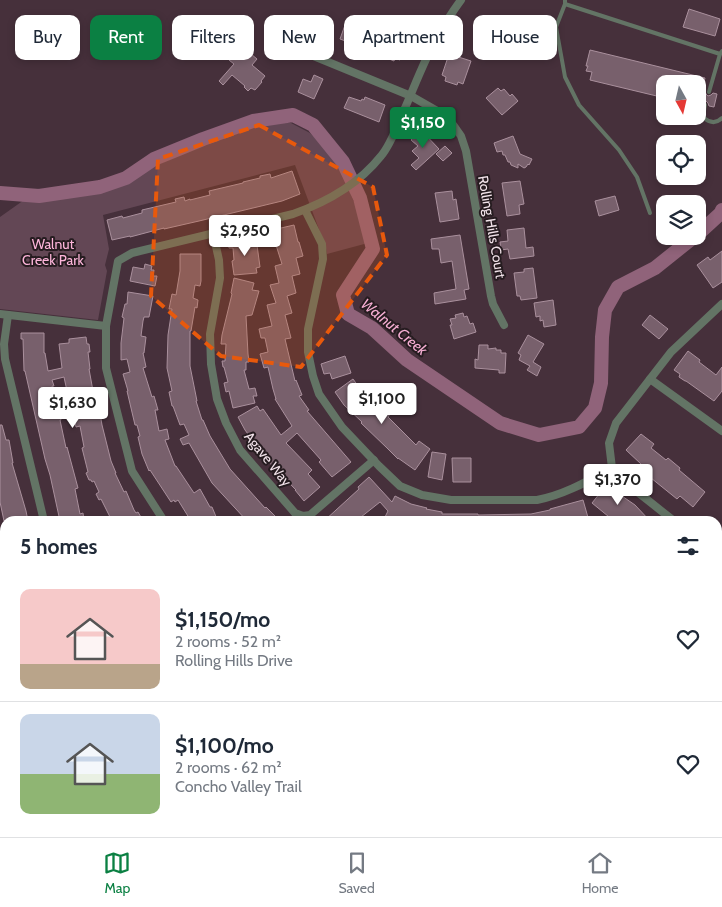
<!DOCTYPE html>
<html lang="en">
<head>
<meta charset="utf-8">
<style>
	:root { --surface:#fff; --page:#f2f2f3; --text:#1f2937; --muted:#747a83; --line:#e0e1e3; --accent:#0b8043 }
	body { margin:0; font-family:Cabin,sans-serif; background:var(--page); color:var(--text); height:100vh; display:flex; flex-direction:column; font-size:19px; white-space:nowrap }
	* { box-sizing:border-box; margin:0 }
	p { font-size:16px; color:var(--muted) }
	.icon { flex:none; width:28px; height:28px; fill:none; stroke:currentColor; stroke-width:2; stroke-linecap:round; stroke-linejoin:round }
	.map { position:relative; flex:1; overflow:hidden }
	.panel { position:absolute; left:0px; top:516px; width:722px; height:321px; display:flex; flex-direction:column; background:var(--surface); border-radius:15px 15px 0 0; box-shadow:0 2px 8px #0003 }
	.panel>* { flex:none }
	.guide { position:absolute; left:15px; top:15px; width:692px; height:45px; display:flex; gap:10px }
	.needle { width:32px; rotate:172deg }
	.controls { position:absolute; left:656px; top:75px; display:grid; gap:10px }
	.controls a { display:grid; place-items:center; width:50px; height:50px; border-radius:10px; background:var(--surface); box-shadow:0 2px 8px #0003; font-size:25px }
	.price { position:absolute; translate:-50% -42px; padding:0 11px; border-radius:5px; background:#fff; color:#222; font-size:16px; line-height:32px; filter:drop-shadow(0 1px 2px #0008) }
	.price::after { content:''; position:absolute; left:50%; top:30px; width:15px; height:11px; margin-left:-8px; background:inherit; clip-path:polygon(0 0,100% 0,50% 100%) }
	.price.current { background:var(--accent); color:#fff }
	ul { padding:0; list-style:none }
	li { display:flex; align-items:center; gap:15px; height:125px; padding:0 20px }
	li+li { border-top:1px solid var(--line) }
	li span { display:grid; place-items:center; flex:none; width:140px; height:100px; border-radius:10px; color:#555 }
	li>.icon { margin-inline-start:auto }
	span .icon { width:60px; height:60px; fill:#fffc; stroke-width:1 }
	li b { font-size:21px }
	h2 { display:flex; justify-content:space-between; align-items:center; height:60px; padding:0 20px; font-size:21px }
	.tag { padding:0 18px; border-radius:10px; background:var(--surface); box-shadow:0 2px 8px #0003; font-size:18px; line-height:45px }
	.tag.current { background:var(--accent); color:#fff }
	.tab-bar { display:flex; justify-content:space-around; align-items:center; height:70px; border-top:1px solid var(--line); background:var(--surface); font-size:14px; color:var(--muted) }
	.tab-bar a { display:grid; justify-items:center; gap:2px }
	.tab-bar .current { color:var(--accent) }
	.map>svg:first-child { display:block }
</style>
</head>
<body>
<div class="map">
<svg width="722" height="837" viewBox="0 0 722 837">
	<rect width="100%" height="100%" fill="#46303b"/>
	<!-- green -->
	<g fill="#634755">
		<path d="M266,123H291L310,133L326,148L338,164L362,221L368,243L327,254L326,248L295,165L103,215L109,249L105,265L107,271L98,320L0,309V217L24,200L106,189L207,142L241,129Z"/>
		<path d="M718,627H722V837H0V646L5,645V832H718Z"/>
	</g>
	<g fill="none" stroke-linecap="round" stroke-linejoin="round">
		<!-- river -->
		<g stroke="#90637a" stroke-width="14">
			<path d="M0,193L39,196L100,187L126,178L154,159L203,139L253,121L293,115L313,125L343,162L360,198L373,249L343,295L348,314L372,328L407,360L500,423L539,435L579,427L595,408L601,383L602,337L605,310L618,287L655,268L695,236"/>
			<path d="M698,234L721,213L722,210"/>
		</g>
	</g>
	<!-- building -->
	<g fill="#78606c" stroke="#aa909d">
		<path d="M689,9L720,19L715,36L683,27Z"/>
		<path d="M370,19L379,22L377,27L400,36V34L412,39L409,48L406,47L400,60L395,58L394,61L377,54L378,51L357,43L356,45L340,39L345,25L349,26L350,23L366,29Z"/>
		<path d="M238,50L247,58L251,54L257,59L252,65L265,76L261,81L262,82L255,90L251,88L248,91L244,87L245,86L232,75L223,85L219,81L234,64L229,60Z"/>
		<path d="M590,50L705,78L702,90L705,91L706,94L708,96L711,95L713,93L717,94L714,107L709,106L708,103L706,101L703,102L701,104L698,103V84H665V98L590,80L592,72L586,71L588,66H586Z"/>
		<path d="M449,54L471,61L463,84L458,82L457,85L445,81L446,77L442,75Z"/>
		<path d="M314,75L323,79L314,99L298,92L303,79L311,82Z"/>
		<path d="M498,88L501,91L504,89L510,96L512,94L518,101L502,115L486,98Z"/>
		<path d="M349,97L361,101L362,99L364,100L365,97L385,105L379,122L344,108Z"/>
		<path d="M421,130L439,149L416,170L411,165L419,158L412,151L418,146L411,140Z"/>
		<path d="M513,136L520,154L532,159L529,165L528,164L526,167L524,168L518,164V168L511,165L510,162H508L505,155H503L502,151L497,152L494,143Z"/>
		<path d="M445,146L452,153L443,161L436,154Z"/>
		<path d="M292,171L300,194L282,201L199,221L164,229V228L130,237V236L112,240L107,220L122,216L123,218L142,213V210L176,202L175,199L184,197L185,201L190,199V200L210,195L209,191L243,183V182L260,178V176L270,174L271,178Z"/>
		<path d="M520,181L524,204L519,205L520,214L507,216L502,183Z"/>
		<path d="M452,191L453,200L456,199L459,219L440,222L435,193Z"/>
		<path d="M615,196L619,210L599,216L595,201Z"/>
		<path d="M294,225L298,242H299L303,256L296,258L300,274L292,276L296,293L287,296L292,313L285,315L291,338L285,339L295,381L296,380L302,395L299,396L309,410L307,411L351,462L332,477L319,462L321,460L297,433L286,443L312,470L308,474L320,487L304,501L295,490H296L258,451L260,450L245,430L238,417L257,406L260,411L263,409L281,435L292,426L275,399H276L273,389L268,367L264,368L260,354L268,352L265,338H261L259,329L272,326L267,305L276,303L270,285L279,283L275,266L282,264L276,245H275L273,237L270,238L268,231Z"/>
		<path d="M524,228L526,248L533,247L534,256L510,259L508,249L501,250L500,242L508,241L507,230Z"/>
		<path d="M460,235L469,289L464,290L466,299L435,304L434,293L456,289L452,261L441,263L439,249H432L431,239Z"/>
		<path d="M250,238V242L254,241L255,245H257L260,267L256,268L257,273L234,275L232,261L234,260L233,248H229L228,241Z"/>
		<path d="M722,251V282L713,288L697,265L708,257L710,260Z"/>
		<path d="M180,254H201V281L200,286L195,285L193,298L198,300L197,308L195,307L191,331H190V366L197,401H196L202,420H203L210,436L230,469L265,508L266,507L276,517L272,521H247L212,483L189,443L183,445L180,439L189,435L184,424L180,425L173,406H172L169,392L172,391L167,368L168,335L172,309H169L172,294L176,295L180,271Z"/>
		<path d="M145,264L152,266L151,270H154L153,276H157L155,286L130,281L133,267L144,269Z"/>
		<path d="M533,268L537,298L521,300L520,296H517L514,273L524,272V269Z"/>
		<path d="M234,278L254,283L252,290L259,291L252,315L246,316L248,354L249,362H246V370H244L249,389L255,388L257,396H253L255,403L233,408L229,391L226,392L224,383L228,382L224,367H223L222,361H225L226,344H221L222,335L232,294L231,293Z"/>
		<path d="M128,292L153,296L149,317H144L143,321L141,336L146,337L144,353H143L146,367L143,368L152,397L154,396L158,410H155L159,431L167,429L169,439L165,440L175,466H176L194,493L200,489L210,507H212L217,519L213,521H191L178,500L175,502L174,500L171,502L150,470L149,471L142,454L138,437L140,436L137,425H135L127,391H128L123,374L130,372L127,359L121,360V343L124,318L122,317L125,304H127Z"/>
		<path d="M553,300L556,325L544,327L543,320L540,321V316L536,317L534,303Z"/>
		<path d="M463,313L464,317L467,316L470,324L473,323L476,332L454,339L450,325H452L450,319L456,318L455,315Z"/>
		<path d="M650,315L668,329L659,339L642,325Z"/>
		<path d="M21,333H44V353H45L48,371L62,368L59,344L69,343V339L86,337L87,344H89L90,352H88L90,369H89L93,391L94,390L99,407L102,425L111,461L116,473H115L124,492L126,491L134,510L136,513L138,512L142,519L136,521H112L101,499L99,500L96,494L99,492L94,481L92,482L91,480H89L86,473L88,472L82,448L84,447L80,426L76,427L73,412H74L69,391H67L64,377L52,380L54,386H52L61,420H60L66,448L67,447L78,488L75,489L80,514L83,513L84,521H60L50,475L45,459L25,371H24L23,339H21Z"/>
		<path d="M528,335L544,344L533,362L541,367L537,376L527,370L530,366L519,360L521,355L518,353Z"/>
		<path d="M479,345H488V349L496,348V350H501V353H506L505,373H499V370L475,368V359L478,360Z"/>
		<path d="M688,351L700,360L699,362L716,375L722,367V391L714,401L686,381H685L679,377L680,374L674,370Z"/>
		<path d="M345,356L351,373L332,379L330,373L324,374L321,364Z"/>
		<path d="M353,379L361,390L378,406L380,404L390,414L388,417L416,445L419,441L430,449L415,470L398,458V459L387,448L361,423L362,422L344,405L335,392Z"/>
		<path d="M0,425H2L6,440H9L13,463H12L26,511L28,521H4L0,502Z"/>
		<path d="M641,434L654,444L651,448L666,460L668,458L680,468L679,470L705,492L693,507L680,496L677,499L651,478L638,467L641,464L626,450Z"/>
		<path d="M432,452L446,454L442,480L428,477Z"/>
		<path d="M452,458H471V482H453Z"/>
		<path d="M369,477L392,502L395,496L411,504L427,508L426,509L442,512V514H478V515L531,514L550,510V509L583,500L589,521H395L385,517L388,511L380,502L356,521H324L359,489L358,487Z"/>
		<path d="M608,483L620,493L619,494L635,505L650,521H614L592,503Z"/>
	</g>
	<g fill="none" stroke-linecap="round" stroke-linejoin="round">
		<!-- service -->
		<g stroke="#637465" stroke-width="4">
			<path d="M565,0V4L720,54L722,51"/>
			<path d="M565,4L556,27L565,77L579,105L619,150L637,177L650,213"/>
			<path d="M709,92L720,54"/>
			<path d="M705,105L704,111V118C710,123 716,124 722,118"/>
		</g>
		<!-- minor -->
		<g stroke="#637465" stroke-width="8">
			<path d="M272,39L411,96L446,116L454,126L461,136L466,151L491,296L493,304L504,325"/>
			<path d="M305,210L322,244L323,259L308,329V352L313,376L319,394L342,427L379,466L400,486L422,495L451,500H537C564,495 588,481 612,468"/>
			<path d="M213,233L219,260L220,278L210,334L211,364L217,399L226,423L240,450L295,513L303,516L310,515L374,460"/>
			<path d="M0,314L106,326"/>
			<path d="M8,315L4,344L5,359L44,521"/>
			<path d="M650,379L722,431"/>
			<path d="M164,521L132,471L106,368V326L118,261L132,253L293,214C327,202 358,185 381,156C392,143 398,123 405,108C415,85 424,61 436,39C444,25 452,12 461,0"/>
			<path d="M674,521L635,490L612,468L609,443L616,423L671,352L722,304"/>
			<path d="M0,548H5"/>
		</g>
		<!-- tertiary -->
		<g stroke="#637465" stroke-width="9">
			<path d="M718,611H722"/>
			<path d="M0,622H5"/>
		</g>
		<!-- rail casing -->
		<g stroke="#d5c5cd" stroke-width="4.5">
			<g id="rail">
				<path d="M718,580H722"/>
				<path d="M0,588H5"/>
			</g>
		</g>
		<!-- rail -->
		<use href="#rail" stroke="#261c20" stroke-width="2.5" stroke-dasharray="8" stroke-linecap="butt"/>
	</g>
	<!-- marked area -->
	<path fill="#e8590c" fill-opacity="0.2" stroke="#e8590c" stroke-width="4" stroke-dasharray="10 6" stroke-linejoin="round" d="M259,125L373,187L387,255L301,367L221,356L151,296L158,159Z"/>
	<g text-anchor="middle" stroke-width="4" stroke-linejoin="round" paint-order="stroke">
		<!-- street labels -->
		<g font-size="14" fill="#f2e3ea" stroke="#261c20">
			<text transform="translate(492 227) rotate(80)" y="5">Rolling Hills Court</text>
			<text transform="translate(268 459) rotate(51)" y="5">Agave Way</text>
		</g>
		<!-- park labels -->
		<g font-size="14" fill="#fdb5da" stroke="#261c20">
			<text x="53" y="249">Walnut<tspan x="53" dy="16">Creek Park</tspan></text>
		</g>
		<!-- water labels -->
		<g font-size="15" font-style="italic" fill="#f6aed3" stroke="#261c20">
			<text transform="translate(394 327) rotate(39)" y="5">Walnut Creek</text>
		</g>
	</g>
</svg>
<div class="controls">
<a><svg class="needle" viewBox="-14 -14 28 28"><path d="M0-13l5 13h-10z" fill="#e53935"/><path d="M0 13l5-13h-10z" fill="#747a83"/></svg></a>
<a><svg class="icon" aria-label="locate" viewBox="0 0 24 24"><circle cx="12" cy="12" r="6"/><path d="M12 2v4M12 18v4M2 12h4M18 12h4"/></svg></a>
<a><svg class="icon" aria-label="layers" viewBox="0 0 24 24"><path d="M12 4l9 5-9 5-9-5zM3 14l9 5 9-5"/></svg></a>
</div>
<b class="price current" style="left:423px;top:149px">$1,150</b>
<b class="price" style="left:245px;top:257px">$2,950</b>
<b class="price" style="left:382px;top:425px">$1,100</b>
<b class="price" style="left:73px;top:429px">$1,630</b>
<b class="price" style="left:618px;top:506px">$1,370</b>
<div class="guide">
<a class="tag">Buy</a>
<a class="tag current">Rent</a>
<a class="tag">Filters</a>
<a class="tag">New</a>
<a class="tag">Apartment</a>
<a class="tag">House</a>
</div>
<section class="panel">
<h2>5 homes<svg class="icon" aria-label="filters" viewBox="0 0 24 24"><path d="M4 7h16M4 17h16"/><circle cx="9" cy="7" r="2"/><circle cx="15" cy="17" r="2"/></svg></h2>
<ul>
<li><span style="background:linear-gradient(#f6c9c9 75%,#b9a48a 0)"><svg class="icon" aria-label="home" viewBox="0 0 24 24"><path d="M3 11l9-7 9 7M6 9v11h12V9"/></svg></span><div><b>$1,150/mo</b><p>2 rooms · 52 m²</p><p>Rolling Hills Drive</p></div><svg class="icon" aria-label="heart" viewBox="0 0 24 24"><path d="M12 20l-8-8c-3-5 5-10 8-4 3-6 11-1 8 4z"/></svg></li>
<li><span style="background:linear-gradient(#c9d6e8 60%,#8fb573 0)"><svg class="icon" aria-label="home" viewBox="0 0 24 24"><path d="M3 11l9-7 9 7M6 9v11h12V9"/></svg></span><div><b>$1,100/mo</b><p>2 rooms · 62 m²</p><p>Concho Valley Trail</p></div><svg class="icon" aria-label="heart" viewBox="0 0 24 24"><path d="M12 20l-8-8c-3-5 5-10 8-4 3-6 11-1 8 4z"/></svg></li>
</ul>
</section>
</div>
<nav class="tab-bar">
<a class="current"><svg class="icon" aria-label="map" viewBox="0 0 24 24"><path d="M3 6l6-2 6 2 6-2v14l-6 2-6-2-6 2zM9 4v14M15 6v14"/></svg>Map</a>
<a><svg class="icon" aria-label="saved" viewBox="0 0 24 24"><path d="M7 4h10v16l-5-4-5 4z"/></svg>Saved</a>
<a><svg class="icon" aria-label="home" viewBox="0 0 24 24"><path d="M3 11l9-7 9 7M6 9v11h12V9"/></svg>Home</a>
</nav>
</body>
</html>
